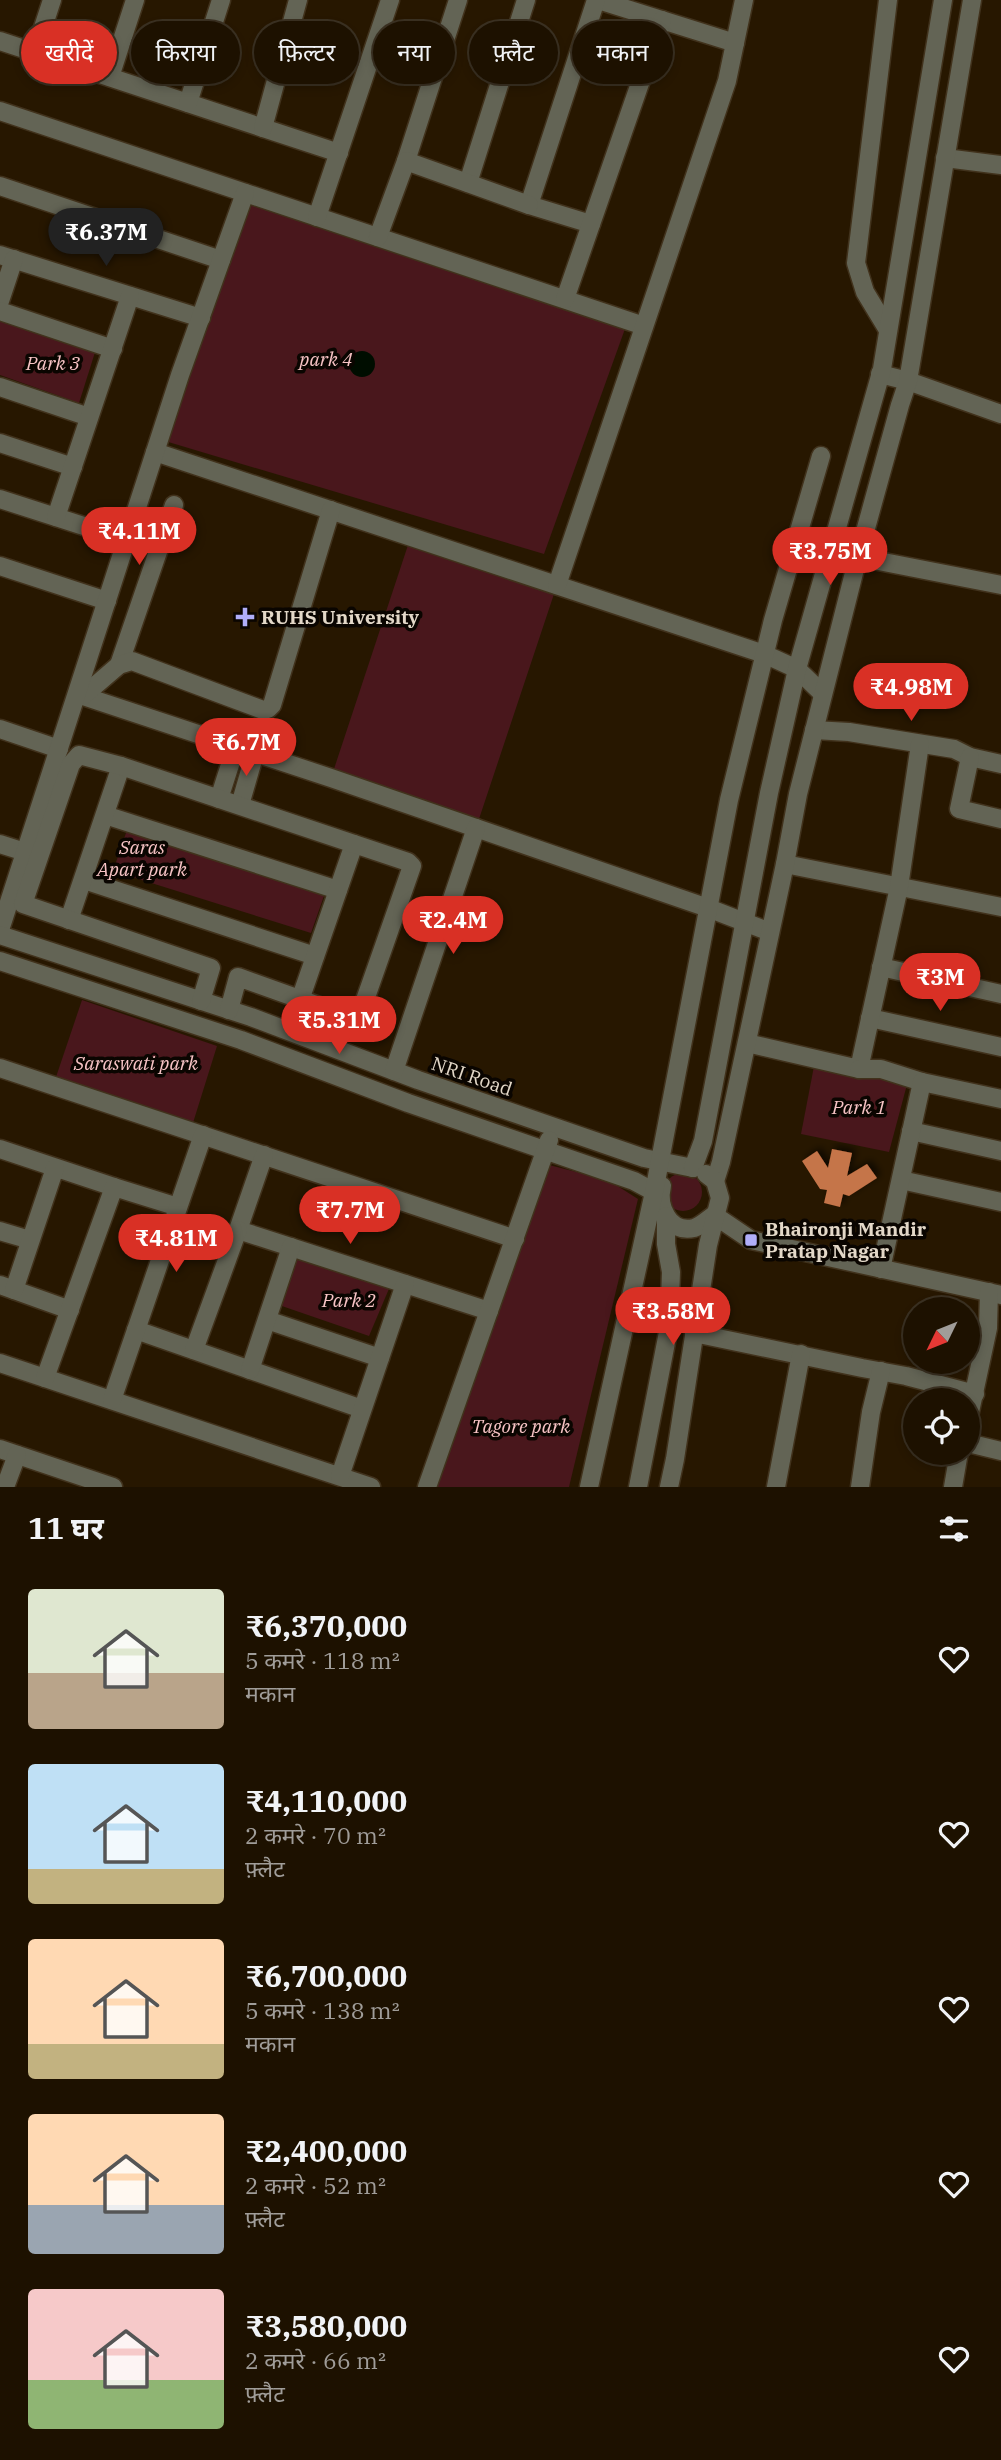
<!DOCTYPE html>
<html lang="hi">
<head>
<meta charset="utf-8">
<style>
	:root { --surface:#1d1100; --page:#2a1f0f; --text:#f1f3f6; --muted:#a09d99; --line:#3b3122; --accent:#d93025 }
	body { margin:0; font-family:"IBM Plex Serif","Noto Sans Devanagari",serif; background:var(--page); color:var(--text); height:100vh; display:flex; flex-direction:column; font-size:26px; white-space:nowrap }
	* { box-sizing:border-box; margin:0 }
	p { font-size:23px; color:var(--muted) }
	.icon { flex:none; width:38px; height:38px; fill:none; stroke:currentColor; stroke-width:2; stroke-linecap:round; stroke-linejoin:round }
	.map { position:relative; height:1487px; overflow:hidden }
	.side { display:flex; flex-direction:column; background:var(--surface); flex:1 }
	.side>* { flex:none }
	.top-card { position:absolute; left:21px; top:21px; width:959px; height:63px; display:flex; gap:14px }
	.needle { width:46px; rotate:227deg }
	.controls { position:absolute; left:903px; top:1297px; display:grid; gap:14px }
	.controls a { display:grid; place-items:center; width:77px; height:77px; border-radius:50%; background:var(--surface); box-shadow:0 4px 10px #0003,0 0 0 2px var(--line); font-size:35px }
	.price { position:absolute; translate:-50% -60px; padding:0 16px; border-radius:24px; background:var(--accent); color:#fff; font-size:23px; line-height:46px; filter:drop-shadow(0 2px 4px #0008) }
	.price::after { content:''; position:absolute; left:50%; top:42px; width:21px; height:16px; margin-left:-10px; background:inherit; clip-path:polygon(0 0,100% 0,50% 100%) }
	.price.current { background:#222; color:#fff }
	ul { padding:0; list-style:none }
	li { display:flex; align-items:center; gap:21px; height:175px; padding:0 28px }
	li span { display:grid; place-items:center; flex:none; width:196px; height:140px; border-radius:7px; color:#555 }
	li>.icon { margin-inline-start:auto }
	span .icon { width:84px; height:84px; fill:#fffc; stroke-width:1 }
	li b { font-size:30px }
	h2 { display:flex; justify-content:space-between; align-items:center; height:84px; padding:0 28px; font-size:30px }
	.chip { padding:0 24px; border-radius:32px; background:var(--surface); box-shadow:0 4px 10px #0003,0 0 0 2px var(--line); font-size:24px; line-height:63px }
	.chip.current { background:var(--accent); color:#fff }
	.map>svg:first-child { display:block }
</style>
</head>
<body>
<div class="map">
<svg width="1001" height="1487" viewBox="0 0 1001 1487">
	<defs>
		<filter id="shadow"><feDropShadow dx="4" dy="-4" stdDeviation="3.5" flood-color="#0009"/></filter>
	</defs>
	<rect width="100%" height="100%" fill="#271700"/>
	<!-- green -->
	<g fill="#49171c">
		<path d="M247,201L626,326L544,554L165,441Z"/>
		<path d="M0,313L97,346L79,403L0,375Z"/>
		<path d="M411,536L557,585L476,828L331,778Z"/>
		<path d="M127,830L325,893L311,933L113,871Z"/>
		<path d="M82,1000L217,1046L192,1126L55,1080Z"/>
		<path d="M815,1061L909,1077L889,1152L801,1134Z"/>
		<path d="M549,1165L608,1180L638,1199L569,1487H436Z"/>
		<circle cx="683" cy="1192" r="19"/>
		<path d="M290,1251L391,1284L369,1336L276,1304Z"/>
	</g>
	<!-- water -->
	<circle fill="#000d00" cx="362" cy="364" r="13"/>
	<!-- building -->
	<path fill="#c57449" filter="url(#shadow)" d="M832,1149L852,1153L847,1176L867,1164L877,1178L849,1196L843,1194L840,1207L824,1203L827,1190L820,1189L802,1161L817,1151L828,1168Z"/>
	<g fill="none" stroke-linecap="round" stroke-linejoin="round">
		<!-- minor casing -->
		<g stroke="#41321c" stroke-width="21">
			<g id="minor">
				<path d="M598,0L735,43"/>
				<path d="M888,0L856,263L865,292L888,330"/>
				<path d="M0,41L339,153"/>
				<path d="M35,52L52,0"/>
				<path d="M110,77L135,0"/>
				<path d="M188,103L221,0"/>
				<path d="M0,111L644,326"/>
				<path d="M263,128L298,0"/>
				<path d="M945,158L1001,165"/>
				<path d="M406,161L458,0"/>
				<path d="M468,183L526,0"/>
				<path d="M0,186L221,260"/>
				<path d="M317,217L390,0"/>
				<path d="M591,224L529,205L596,0"/>
				<path d="M378,237L406,161L529,205"/>
				<path d="M0,255L201,318"/>
				<path d="M565,299L662,20"/>
				<path d="M0,301L14,259"/>
				<path d="M0,311L113,349"/>
				<path d="M880,374L908,381L1001,414"/>
				<path d="M0,387L89,417"/>
				<path d="M0,443L73,467"/>
				<path d="M155,452L764,654L797,669L823,694"/>
				<path d="M0,499L127,540"/>
				<path d="M56,517L130,296"/>
				<path d="M858,557L1001,585"/>
				<path d="M0,566L107,601"/>
				<path d="M557,585L727,81L744,0"/>
				<path d="M119,665L174,505"/>
				<path d="M77,694L331,778L708,908L770,932"/>
				<path d="M83,696L119,665L132,661L263,710L268,709L272,705L331,510"/>
				<path d="M0,729L59,749"/>
				<path d="M814,730L849,732L954,749L970,757L1001,764"/>
				<path d="M970,757L959,809L1001,819"/>
				<path d="M219,799L236,746"/>
				<path d="M240,805L255,753"/>
				<path d="M105,815L338,890"/>
				<path d="M0,844L25,852"/>
				<path d="M785,864L1001,907"/>
				<path d="M84,880L315,956"/>
				<path d="M69,920L121,766"/>
				<path d="M0,930L180,375L245,193"/>
				<path d="M0,935L251,1017L418,1080L644,1158L693,1168"/>
				<path d="M0,961L241,1040L408,1103L634,1181L660,1195"/>
				<path d="M881,967L1001,994"/>
				<path d="M300,1000L354,844"/>
				<path d="M201,1001L211,968L23,904L71,764L79,755L121,766L408,862L412,866L358,1020L238,977L229,1010"/>
				<path d="M870,1018L1001,1047"/>
				<path d="M747,1043L859,1069L899,887L920,744"/>
				<path d="M0,1068L515,1239"/>
				<path d="M859,1069H881L922,1082"/>
				<path d="M394,1071L476,828"/>
				<path d="M911,1131L1001,1151"/>
				<path d="M0,1149L114,1187"/>
				<path d="M264,1155L238,1230L489,1311"/>
				<path d="M693,1168L703,1141L769,793L797,669L882,369L943,0"/>
				<path d="M901,1180L1001,1202"/>
				<path d="M715,1181L721,1162L785,864L798,794L858,557L900,405L908,381L972,0"/>
				<path d="M662,1186C657,1206 669,1234 694,1228C701,1226 708,1219 714,1215"/>
				<path d="M714,1215L751,1240L1001,1295"/>
				<path d="M0,1231L30,1240"/>
				<path d="M881,1269L922,1082L1001,1099"/>
				<path d="M0,1285L70,1310"/>
				<path d="M14,1290L55,1168"/>
				<path d="M267,1320L380,1358"/>
				<path d="M136,1330L362,1409"/>
				<path d="M694,1333L862,1368L906,1376L975,1394"/>
				<path d="M194,1350L238,1230"/>
				<path d="M0,1363L371,1487"/>
				<path d="M250,1370L291,1247"/>
				<path d="M45,1378L114,1187L178,1207"/>
				<path d="M112,1400L203,1135"/>
				<path d="M968,1421L988,1328L989,1292"/>
				<path d="M968,1443L1001,1451"/>
				<path d="M0,1449L113,1487"/>
				<path d="M340,1476L405,1284"/>
				<path d="M5,1487L17,1455"/>
				<path d="M427,1487L549,1140"/>
				<path d="M589,1487L654,1192L729,800L773,620L821,456"/>
				<path d="M638,1487L669,1327L671,1272L666,1244V1216"/>
				<path d="M669,1487L675,1459L708,1245L720,1198L715,1181L706,1174"/>
				<path d="M776,1487L801,1354"/>
				<path d="M860,1487L871,1412L881,1371"/>
				<path d="M953,1487L959,1452"/>
			</g>
		</g>
		<!-- minor -->
		<use href="#minor" stroke="#636455" stroke-width="18"/>
	</g>
	<!-- markers -->
	<g fill="#b0aefa" stroke="#0a0500" stroke-width="2.5">
		<path d="M241.5 606.5h7v7h7v7h-7v7h-7v-7h-7v-7h7z"/>
		<rect x="744" y="1233" width="14" height="14" rx="3.5"/>
	</g>
	<g text-anchor="middle" stroke-width="7" stroke-linejoin="round" paint-order="stroke">
		<!-- park labels -->
		<g font-size="19" font-style="italic" fill="#f8c4c5" stroke="#0a0500">
			<text x="326" y="366">park 4</text>
			<text x="53" y="370">Park 3</text>
			<text x="142" y="854">Saras<tspan x="142" dy="22">Apart park</tspan></text>
			<text x="136" y="1070">Saraswati park</text>
			<text x="859" y="1114">Park 1</text>
			<text x="349" y="1307">Park 2</text>
			<text x="521" y="1433">Tagore park</text>
		</g>
		<!-- poi labels -->
		<g font-size="19" font-weight="bold" fill="#e3d8c8" stroke="#0a0500" text-anchor="start">
			<text x="261" y="624">RUHS University</text>
			<text x="765" y="1236">Bhaironji Mandir<tspan x="765" dy="22">Pratap Nagar</tspan></text>
		</g>
		<!-- street labels -->
		<g font-size="19" fill="#e3d8c8" stroke="#0a0500">
			<text transform="translate(472 1076) rotate(19)" y="7">NRI Road</text>
		</g>
	</g>
</svg>
<div class="controls">
<a><svg class="needle" viewBox="-14 -14 28 28"><path d="M0-13l5 13h-10z" fill="#e53935"/><path d="M0 13l5-13h-10z" fill="#a09d99"/></svg></a>
<a><svg class="icon" aria-label="locate" viewBox="0 0 24 24"><circle cx="12" cy="12" r="6"/><path d="M12 2v4M12 18v4M2 12h4M18 12h4"/></svg></a>
</div>
<b class="price current" style="left:106px;top:268px">₹6.37M</b>
<b class="price" style="left:139px;top:567px">₹4.11M</b>
<b class="price" style="left:830px;top:587px">₹3.75M</b>
<b class="price" style="left:911px;top:723px">₹4.98M</b>
<b class="price" style="left:246px;top:778px">₹6.7M</b>
<b class="price" style="left:453px;top:956px">₹2.4M</b>
<b class="price" style="left:940px;top:1013px">₹3M</b>
<b class="price" style="left:339px;top:1056px">₹5.31M</b>
<b class="price" style="left:350px;top:1246px">₹7.7M</b>
<b class="price" style="left:176px;top:1274px">₹4.81M</b>
<b class="price" style="left:673px;top:1347px">₹3.58M</b>
<div class="top-card">
<a class="chip current">खरीदें</a>
<a class="chip">किराया</a>
<a class="chip">फ़िल्टर</a>
<a class="chip">नया</a>
<a class="chip">फ़्लैट</a>
<a class="chip">मकान</a>
</div>
</div>
<section class="side">
<h2>11 घर<svg class="icon" aria-label="filters" viewBox="0 0 24 24"><path d="M4 7h16M4 17h16"/><circle cx="9" cy="7" r="2"/><circle cx="15" cy="17" r="2"/></svg></h2>
<ul>
<li><span style="background:linear-gradient(#dfe7d0 60%,#b9a48a 0)"><svg class="icon" aria-label="home" viewBox="0 0 24 24"><path d="M3 11l9-7 9 7M6 9v11h12V9"/></svg></span><div><b>₹6,370,000</b><p>5 कमरे · 118 m²</p><p>मकान</p></div><svg class="icon" aria-label="heart" viewBox="0 0 24 24"><path d="M12 20l-8-8c-3-5 5-10 8-4 3-6 11-1 8 4z"/></svg></li>
<li><span style="background:linear-gradient(#bfe0f5 75%,#c2b280 0)"><svg class="icon" aria-label="home" viewBox="0 0 24 24"><path d="M3 11l9-7 9 7M6 9v11h12V9"/></svg></span><div><b>₹4,110,000</b><p>2 कमरे · 70 m²</p><p>फ़्लैट</p></div><svg class="icon" aria-label="heart" viewBox="0 0 24 24"><path d="M12 20l-8-8c-3-5 5-10 8-4 3-6 11-1 8 4z"/></svg></li>
<li><span style="background:linear-gradient(#ffd9b3 75%,#c2b280 0)"><svg class="icon" aria-label="home" viewBox="0 0 24 24"><path d="M3 11l9-7 9 7M6 9v11h12V9"/></svg></span><div><b>₹6,700,000</b><p>5 कमरे · 138 m²</p><p>मकान</p></div><svg class="icon" aria-label="heart" viewBox="0 0 24 24"><path d="M12 20l-8-8c-3-5 5-10 8-4 3-6 11-1 8 4z"/></svg></li>
<li><span style="background:linear-gradient(#ffd9b3 65%,#9aa5b1 0)"><svg class="icon" aria-label="home" viewBox="0 0 24 24"><path d="M3 11l9-7 9 7M6 9v11h12V9"/></svg></span><div><b>₹2,400,000</b><p>2 कमरे · 52 m²</p><p>फ़्लैट</p></div><svg class="icon" aria-label="heart" viewBox="0 0 24 24"><path d="M12 20l-8-8c-3-5 5-10 8-4 3-6 11-1 8 4z"/></svg></li>
<li><span style="background:linear-gradient(#f6c9c9 65%,#8fb573 0)"><svg class="icon" aria-label="home" viewBox="0 0 24 24"><path d="M3 11l9-7 9 7M6 9v11h12V9"/></svg></span><div><b>₹3,580,000</b><p>2 कमरे · 66 m²</p><p>फ़्लैट</p></div><svg class="icon" aria-label="heart" viewBox="0 0 24 24"><path d="M12 20l-8-8c-3-5 5-10 8-4 3-6 11-1 8 4z"/></svg></li>
</ul>
</section>
</body>
</html>
